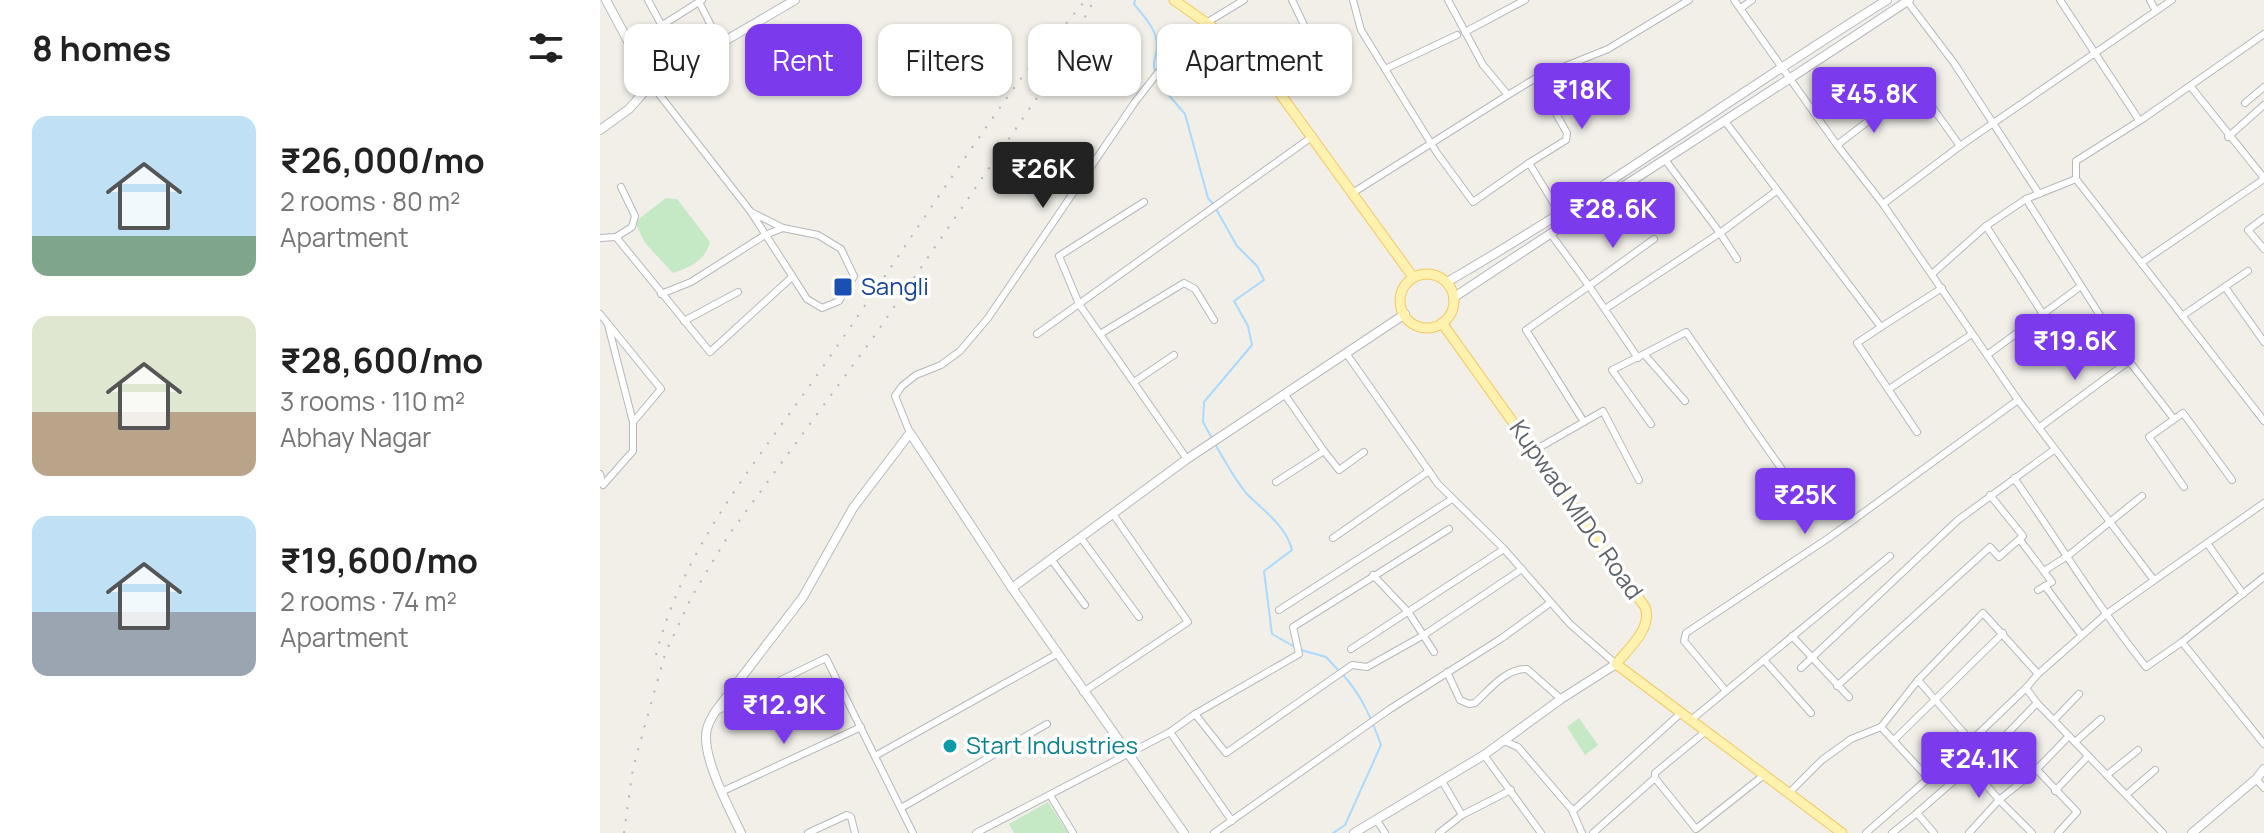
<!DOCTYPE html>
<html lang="en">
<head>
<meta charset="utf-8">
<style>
	:root { --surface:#fff; --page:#f6f6f6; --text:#222; --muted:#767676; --accent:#7c3aed }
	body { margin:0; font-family:Manrope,sans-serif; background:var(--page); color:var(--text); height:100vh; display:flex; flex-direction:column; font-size:30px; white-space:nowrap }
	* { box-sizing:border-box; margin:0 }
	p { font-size:26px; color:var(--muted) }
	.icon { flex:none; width:44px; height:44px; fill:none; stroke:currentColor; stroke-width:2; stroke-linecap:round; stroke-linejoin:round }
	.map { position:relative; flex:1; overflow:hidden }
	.sheet { display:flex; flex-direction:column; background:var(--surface); width:600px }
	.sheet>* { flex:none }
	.guide { position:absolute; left:24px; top:24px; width:760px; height:72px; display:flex; gap:16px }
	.price { position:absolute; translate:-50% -68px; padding:0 18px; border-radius:8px; background:var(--accent); color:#fff; font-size:26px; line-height:52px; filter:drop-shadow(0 2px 4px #0008) }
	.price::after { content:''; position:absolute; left:50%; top:48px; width:24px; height:18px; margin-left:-12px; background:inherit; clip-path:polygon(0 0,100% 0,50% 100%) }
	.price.current { background:#222; color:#fff }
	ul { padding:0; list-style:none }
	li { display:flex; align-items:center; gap:24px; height:200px; padding:0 32px }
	li span { display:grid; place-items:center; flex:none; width:224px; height:160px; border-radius:16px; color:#555 }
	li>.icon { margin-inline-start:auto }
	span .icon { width:96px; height:96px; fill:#fffc; stroke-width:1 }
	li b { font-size:34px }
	h2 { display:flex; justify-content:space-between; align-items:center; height:96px; padding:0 32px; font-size:34px }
	.pill { padding:0 28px; border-radius:16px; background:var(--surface); box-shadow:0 2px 6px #0004; font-size:28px; line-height:72px }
	.pill.current { background:var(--accent); color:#fff }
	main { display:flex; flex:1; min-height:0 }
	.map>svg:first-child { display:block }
</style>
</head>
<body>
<main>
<section class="sheet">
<h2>8 homes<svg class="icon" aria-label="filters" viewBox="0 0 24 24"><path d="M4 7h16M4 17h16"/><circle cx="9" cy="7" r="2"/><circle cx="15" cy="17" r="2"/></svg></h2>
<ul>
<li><span style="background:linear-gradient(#bfe0f5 75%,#7fa58c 0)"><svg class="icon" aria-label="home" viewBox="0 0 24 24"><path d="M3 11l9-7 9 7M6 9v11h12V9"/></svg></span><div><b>₹26,000/mo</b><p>2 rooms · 80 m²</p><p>Apartment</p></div></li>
<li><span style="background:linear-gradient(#dfe7d0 60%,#b9a48a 0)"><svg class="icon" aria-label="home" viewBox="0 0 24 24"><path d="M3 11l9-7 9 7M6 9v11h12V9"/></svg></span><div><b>₹28,600/mo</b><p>3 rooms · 110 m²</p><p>Abhay Nagar</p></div></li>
<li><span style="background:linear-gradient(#bfe0f5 60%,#9aa5b1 0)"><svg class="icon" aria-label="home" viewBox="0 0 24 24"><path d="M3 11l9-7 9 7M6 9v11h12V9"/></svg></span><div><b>₹19,600/mo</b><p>2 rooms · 74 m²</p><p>Apartment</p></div></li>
</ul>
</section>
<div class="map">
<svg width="1664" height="833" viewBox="0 0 1664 833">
	<rect width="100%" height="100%" fill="#f1efe8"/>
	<!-- green -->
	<g fill="#c5e8c5">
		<path d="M66,198L77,199L110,242C105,261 90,267 73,273L45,243L35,222Z"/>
		<path d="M979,718L998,745L985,755L967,727Z"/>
		<path d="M448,802L468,833H414L409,824Z"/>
	</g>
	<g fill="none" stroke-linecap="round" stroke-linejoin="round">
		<!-- stream -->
		<g stroke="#aadaff" stroke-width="2">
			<path d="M535,0L534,4C543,15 557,30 557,45C558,55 551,61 555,71"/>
			<path d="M557,77L561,86L585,114L608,198L613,204"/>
			<path d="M612,438L603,422L604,402L652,345L648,326L634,301L664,280L657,266L637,246L616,209"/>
			<path d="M615,444C625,461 634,479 647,494C663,510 687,527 692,550L664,571L672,634L695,647"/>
			<path d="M701,650L726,657L739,671"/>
			<path d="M733,833L745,825L781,745C772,720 762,696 744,676"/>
		</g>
		<!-- street casing -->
		<g stroke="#b5b8bc" stroke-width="8">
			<g id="street">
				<path d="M48,0L62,26"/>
				<path d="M692,0L704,25"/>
				<path d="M753,0L761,30L785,69L837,153L873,202L929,163L966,140L967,133L936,78"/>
				<path d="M848,0L883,65L908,95L936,78L1008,49L1089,0"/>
				<path d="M1134,0L1237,145L1283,204L1418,400L1553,579"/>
				<path d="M1460,0L1539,120"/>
				<path d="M1550,0L1556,11"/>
				<path d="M1307,1L1354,63L1439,194"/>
				<path d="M99,2L121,45"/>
				<path d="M1141,8L1152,0"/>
				<path d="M865,32L925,0"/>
				<path d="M31,45L102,0"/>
				<path d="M785,69L857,35"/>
				<path d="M51,84L151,212L207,299L222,308L239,301L254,276L241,249L218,235L183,228L151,212"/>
				<path d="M1591,87L1664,178"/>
				<path d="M1325,97L1360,146"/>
				<path d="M1645,103L1664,87"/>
				<path d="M1124,120L1281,327L1257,343L1317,432"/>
				<path d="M1628,137L1664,105"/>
				<path d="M1237,145L1293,102"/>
				<path d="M1066,161L1120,233L1175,192"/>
				<path d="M929,163L959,212"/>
				<path d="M1476,179V161L1544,118L1664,34"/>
				<path d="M754,192L908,95"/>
				<path d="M1426,199L1476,179L1664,421"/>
				<path d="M544,202L459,256L479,304L587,459"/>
				<path d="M1283,204L1360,146L1572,0"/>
				<path d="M1664,218L1648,230L1664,249"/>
				<path d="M1386,226L1474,362"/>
				<path d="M950,233L989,286L1054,239"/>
				<path d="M16,237L32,227L35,216L21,187"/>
				<path d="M0,238L16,237L110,352L192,277"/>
				<path d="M1541,263L1664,179"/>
				<path d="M1332,274L1386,226L1426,199L1529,361L1574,419"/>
				<path d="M1625,287L1664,342"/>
				<path d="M61,294L91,282L165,235L183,228"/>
				<path d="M1005,309L1120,233L1137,259"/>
				<path d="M0,314L61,389L33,422V451L3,485L0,474"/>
				<path d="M1582,316L1648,271"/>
				<path d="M84,321L138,292"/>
				<path d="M8,325L33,422"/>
				<path d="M1281,327L1342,288"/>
				<path d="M437,334L713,136"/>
				<path d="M500,334L584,283L595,289L614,320"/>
				<path d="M746,353L838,484L904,549L970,624L1016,664"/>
				<path d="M1044,354L1086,332L1197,491"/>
				<path d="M1387,355L1481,286"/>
				<path d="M534,382L574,355"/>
				<path d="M1289,389L1372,334"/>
				<path d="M984,422L926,330L989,286L1038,358"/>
				<path d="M1051,424L1012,370L1044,354L1085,401"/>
				<path d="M1440,427L1529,361"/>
				<path d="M310,433L295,396L302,386L316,375L341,365L360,351L388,318L535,102L578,47L606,23L644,0"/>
				<path d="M935,450L1003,411L1039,480"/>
				<path d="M724,451L739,470L764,452"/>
				<path d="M1414,478C1458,541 1498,607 1546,667L1582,642L1664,577"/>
				<path d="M676,482L724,451L685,395"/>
				<path d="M1584,487L1549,437L1583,413L1632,480"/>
				<path d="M481,538L539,617"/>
				<path d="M733,538L829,471"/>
				<path d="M1420,540L1452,582L1438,590"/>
				<path d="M1607,543L1664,503"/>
				<path d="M451,559L485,605"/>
				<path d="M1444,571L1469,555L1542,496"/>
				<path d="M773,575L809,613L834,652"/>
				<path d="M1445,586L1480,633"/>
				<path d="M679,610L852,499"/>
				<path d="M1192,636L1249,697"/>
				<path d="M1582,642L1664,744"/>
				<path d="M751,649L904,549"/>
				<path d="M1164,660L1211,713"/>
				<path d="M1201,668L1358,520L1455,449"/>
				<path d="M847,672L860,700L869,704L875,703C889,690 906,668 927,669L961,699"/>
				<path d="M1438,674L1505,615L1607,543L1643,594"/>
				<path d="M1318,680L1383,613L1438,674L1426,688L1437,703L1563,833"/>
				<path d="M1237,686L1390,547L1399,557L1423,536L1390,495"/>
				<path d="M1126,691L1084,641L1086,633L1230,537L1418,400"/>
				<path d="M483,692L588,622L513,514"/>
				<path d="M117,711L226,658L313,833"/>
				<path d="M595,714L699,654L693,627L849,529"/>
				<path d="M1091,720L1290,556"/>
				<path d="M1454,720L1479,694"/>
				<path d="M1281,727L1328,778"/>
				<path d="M1106,731L1055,773V778L1096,829L1164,775"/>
				<path d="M570,732L595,714L626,753L752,665L767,667L824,635L922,569"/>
				<path d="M1405,736L1477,812L1458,833"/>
				<path d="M1294,740L1403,633"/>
				<path d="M904,741L918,747L973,811L1082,712"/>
				<path d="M1475,742L1501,719"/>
				<path d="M884,755L941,833"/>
				<path d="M275,756L457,654"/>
				<path d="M1507,775L1538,750"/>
				<path d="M1656,779L1664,788"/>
				<path d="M1455,791L1488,756"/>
				<path d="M121,792L261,727"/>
				<path d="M1189,793L1222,760L1251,739L1281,727L1318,680L1384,756"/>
				<path d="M450,795L473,833"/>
				<path d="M1526,795L1555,770"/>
				<path d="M301,808L447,724"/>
				<path d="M971,808L982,833"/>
				<path d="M1317,813L1405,736L1437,703"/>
				<path d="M862,815L911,790"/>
				<path d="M776,819L785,833"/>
				<path d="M208,833L247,815L251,817L255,833"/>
				<path d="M376,833L570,732L632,821"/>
				<path d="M614,833L790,709L902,638L950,603"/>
				<path d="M839,833L862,815L842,781"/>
				<path d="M993,833L1055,778"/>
				<path d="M1266,833L1371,741L1426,688"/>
				<path d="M1292,833L1317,813L1334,833"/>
				<path d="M1369,833L1399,800L1371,767"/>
				<path d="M1432,833L1399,800L1435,771L1469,736"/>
			</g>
		</g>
		<!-- secondary casing -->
		<g stroke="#b6babf" stroke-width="10">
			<g id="secondary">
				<path d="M51,84L195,0"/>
				<path d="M0,130L29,109L51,84L6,0"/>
				<path d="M847,282C998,195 1139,92 1287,0"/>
				<path d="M853,298C1004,197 1158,101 1309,0"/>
				<path d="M412,588L584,833"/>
				<path d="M141,833C130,810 100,754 107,729C108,724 112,717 115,712L203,597L253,508L310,433L412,588L587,459L805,314"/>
				<path d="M754,833L884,755L961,699L1016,664"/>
				<path d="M1592,833L1656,779L1664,769"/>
			</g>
		</g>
		<!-- primary casing -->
		<g stroke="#f2c960" stroke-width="11">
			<g id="primary">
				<path d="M574,0L615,29L668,77L813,277"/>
				<circle cx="827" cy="301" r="27"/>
				<path d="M842,323L1045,607C1053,628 1028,649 1016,664L1242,833"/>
			</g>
		</g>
		<!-- street -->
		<use href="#street" stroke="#fff" stroke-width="6"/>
		<!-- secondary -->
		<use href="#secondary" stroke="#fff" stroke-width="8"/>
		<!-- primary -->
		<use href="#primary" stroke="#fff2af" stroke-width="9"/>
		<!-- rail -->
		<g stroke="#b6b7b8" stroke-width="2" stroke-dasharray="2 10" stroke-linecap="butt">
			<path d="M56,655C84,542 165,452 229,358C288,273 344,186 404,102C428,67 457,35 484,2"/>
			<path d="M24,833L33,768L65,654L91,598L128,536L275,335L460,64L494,0"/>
		</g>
	</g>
	<!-- markers -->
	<rect fill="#1a4fb4" stroke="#fff" stroke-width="3" x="233" y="277" width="20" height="20" rx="4"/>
	<circle fill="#0f9aa8" stroke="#fff" stroke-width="3" cx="350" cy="746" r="8"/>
	<g text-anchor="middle" stroke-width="7" stroke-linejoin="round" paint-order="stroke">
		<!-- transit labels -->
		<g font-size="24" fill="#164399" stroke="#fff" text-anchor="start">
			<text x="261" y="295">Sangli</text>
		</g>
		<!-- street labels -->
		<g font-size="24" fill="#5f6368" stroke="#fff">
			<text transform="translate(976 510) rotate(55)" y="8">Kupwad MIDC Road</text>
		</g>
		<!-- culture labels -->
		<g font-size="24" fill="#0d838f" stroke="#fff" text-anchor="start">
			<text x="366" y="754">Start Industries</text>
		</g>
	</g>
</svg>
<b class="price" style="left:982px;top:131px">₹18K</b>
<b class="price" style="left:1274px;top:135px">₹45.8K</b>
<b class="price current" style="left:443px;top:210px">₹26K</b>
<b class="price" style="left:1013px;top:250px">₹28.6K</b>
<b class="price" style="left:1475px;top:382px">₹19.6K</b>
<b class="price" style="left:1205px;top:536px">₹25K</b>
<b class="price" style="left:184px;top:746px">₹12.9K</b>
<b class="price" style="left:1379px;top:800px">₹24.1K</b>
<div class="guide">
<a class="pill">Buy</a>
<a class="pill current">Rent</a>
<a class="pill">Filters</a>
<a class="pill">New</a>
<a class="pill">Apartment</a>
</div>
</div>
</main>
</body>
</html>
